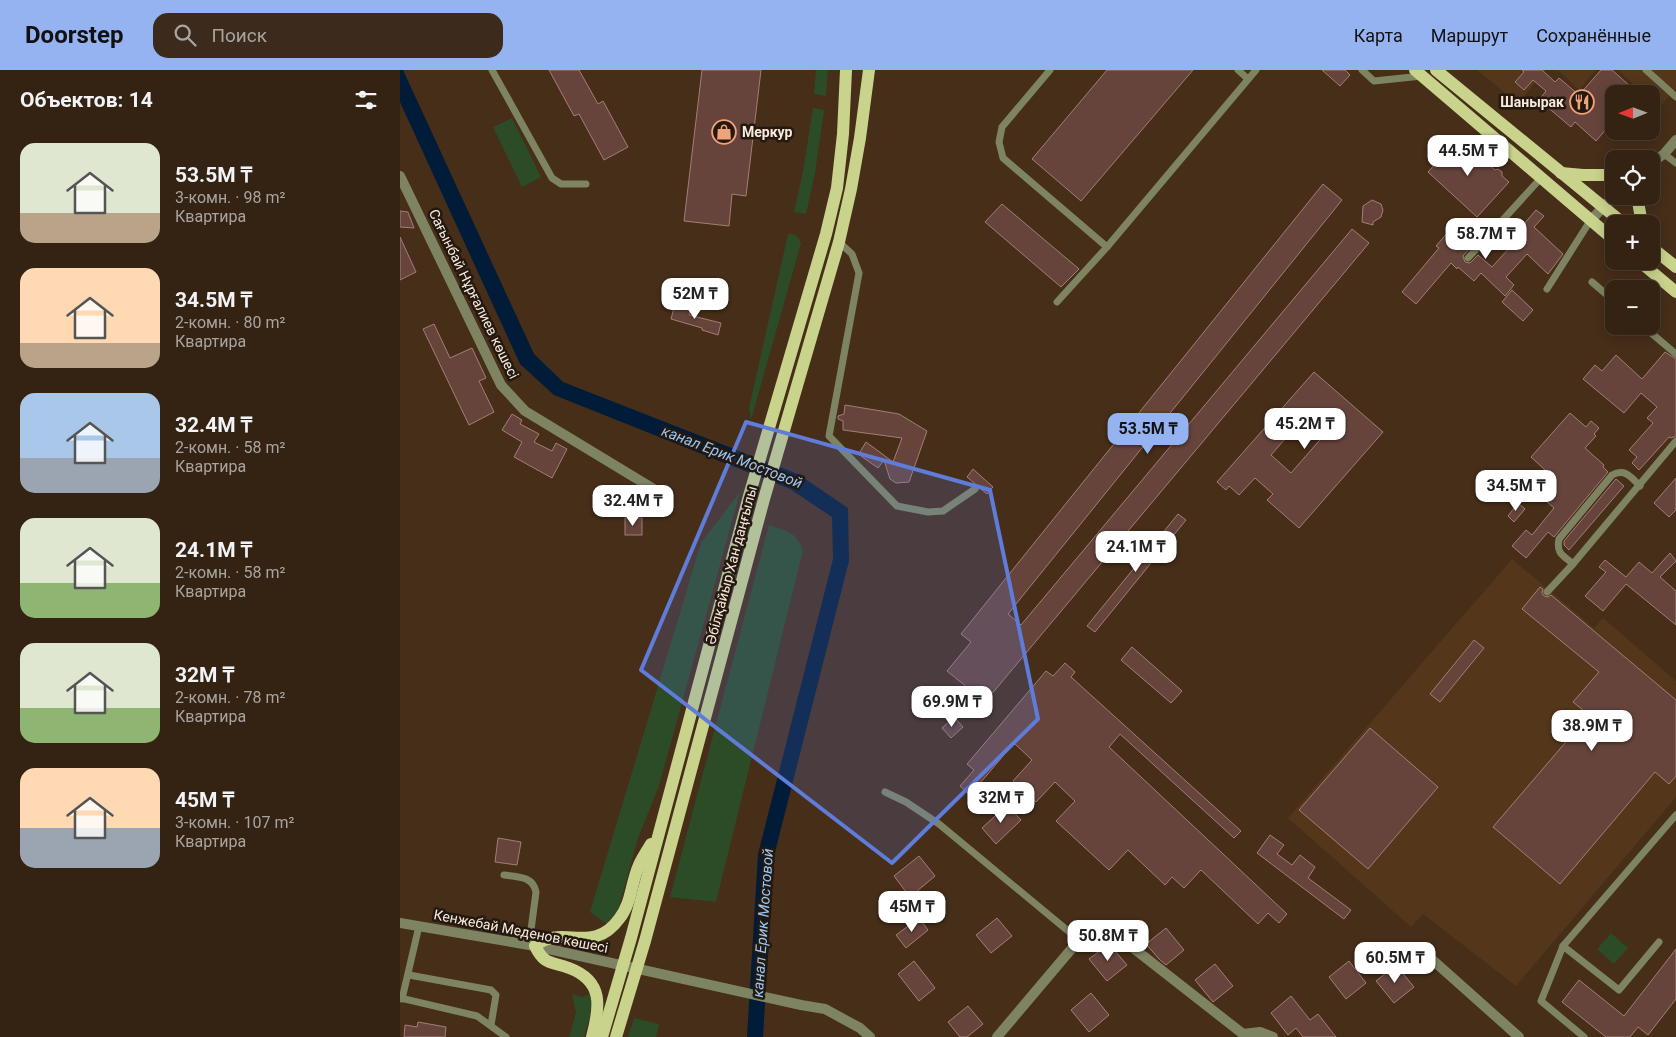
<!DOCTYPE html>
<html lang="ru">
<head>
<meta charset="utf-8">
<style>
	:root { --surface:#342213; --page:#3c2a1c; --text:#f1f3f6; --muted:#a9a4a0; --line:#4e3f33; --accent:#95b2f1 }
	body { margin:0; font-family:Roboto,sans-serif; background:var(--page); color:var(--text); height:100vh; display:flex; flex-direction:column; font-size:19px; white-space:nowrap }
	* { box-sizing:border-box; margin:0 }
	p { font-size:16px; color:var(--muted) }
	.icon { flex:none; width:28px; height:28px; fill:none; stroke:currentColor; stroke-width:2; stroke-linecap:round; stroke-linejoin:round }
	.map { position:relative; flex:1; overflow:hidden }
	.panel { display:flex; flex-direction:column; background:var(--surface); width:400px }
	.panel>* { flex:none }
	.needle { width:32px; rotate:269deg }
	.tools { position:absolute; left:1205px; top:15px; display:grid; gap:10px }
	.tools a { display:grid; place-items:center; width:55px; height:55px; border-radius:10px; background:var(--surface); box-shadow:0 2px 12px #0003,0 0 0 1px var(--line); font-size:25px }
	.price { position:absolute; translate:-50% -42px; padding:0 11px; border-radius:10px; background:#fff; color:#222; font-size:16px; line-height:32px; filter:drop-shadow(0 1px 2px #0008) }
	.price::after { content:''; position:absolute; left:50%; top:30px; width:15px; height:11px; margin-left:-8px; background:inherit; clip-path:polygon(0 0,100% 0,50% 100%) }
	.price.selected { background:var(--accent); color:#111 }
	ul { padding:0; list-style:none }
	li { display:flex; align-items:center; gap:15px; height:125px; padding:0 20px }
	li span { display:grid; place-items:center; flex:none; width:140px; height:100px; border-radius:15px; color:#555 }
	li>.icon { margin-inline-start:auto }
	span .icon { width:60px; height:60px; fill:#fffc; stroke-width:1 }
	li b { font-size:21px }
	h2 { display:flex; justify-content:space-between; align-items:center; height:60px; padding:0 20px; font-size:21px }
	header { display:flex; align-items:center; gap:30px; box-sizing:border-box; height:70px; padding:0 25px; background:var(--accent); color:#111 }
	header strong { font-size:24px }
	nav { display:flex; gap:28px; margin-inline-start:auto; font-size:18px }
	.search { width:350px; height:45px; background:var(--page); display:flex; align-items:center; gap:12px; box-sizing:border-box; padding:0 18px; border-radius:15px; color:var(--muted); font-size:19px }
	main { display:flex; flex:1; min-height:0 }
	.map>svg:first-child { display:block }
</style>
</head>
<body>
<header>
<strong>Doorstep</strong>
<div class="search"><svg class="icon" aria-label="search" viewBox="0 0 24 24"><circle cx="10" cy="10" r="6"/><path d="M15 15l6 6"/></svg>Поиск</div>
<nav><a>Карта</a><a>Маршрут</a><a>Сохранённые</a></nav>
</header>
<main>
<section class="panel">
<h2>Объектов: 14<svg class="icon" aria-label="filters" viewBox="0 0 24 24"><path d="M4 7h16M4 17h16"/><circle cx="9" cy="7" r="2"/><circle cx="15" cy="17" r="2"/></svg></h2>
<ul>
<li><span style="background:linear-gradient(#dfe7d0 70%,#b9a48a 0)"><svg class="icon" aria-label="home" viewBox="0 0 24 24"><path d="M3 11l9-7 9 7M6 9v11h12V9"/></svg></span><div><b>53.5M ₸</b><p>3-комн. · 98 m²</p><p>Квартира</p></div></li>
<li><span style="background:linear-gradient(#ffd9b3 75%,#b9a48a 0)"><svg class="icon" aria-label="home" viewBox="0 0 24 24"><path d="M3 11l9-7 9 7M6 9v11h12V9"/></svg></span><div><b>34.5M ₸</b><p>2-комн. · 80 m²</p><p>Квартира</p></div></li>
<li><span style="background:linear-gradient(#a9c7e8 65%,#9aa5b1 0)"><svg class="icon" aria-label="home" viewBox="0 0 24 24"><path d="M3 11l9-7 9 7M6 9v11h12V9"/></svg></span><div><b>32.4M ₸</b><p>2-комн. · 58 m²</p><p>Квартира</p></div></li>
<li><span style="background:linear-gradient(#dfe7d0 65%,#8fb573 0)"><svg class="icon" aria-label="home" viewBox="0 0 24 24"><path d="M3 11l9-7 9 7M6 9v11h12V9"/></svg></span><div><b>24.1M ₸</b><p>2-комн. · 58 m²</p><p>Квартира</p></div></li>
<li><span style="background:linear-gradient(#dfe7d0 65%,#8fb573 0)"><svg class="icon" aria-label="home" viewBox="0 0 24 24"><path d="M3 11l9-7 9 7M6 9v11h12V9"/></svg></span><div><b>32M ₸</b><p>2-комн. · 78 m²</p><p>Квартира</p></div></li>
<li><span style="background:linear-gradient(#ffd9b3 60%,#9aa5b1 0)"><svg class="icon" aria-label="home" viewBox="0 0 24 24"><path d="M3 11l9-7 9 7M6 9v11h12V9"/></svg></span><div><b>45M ₸</b><p>3-комн. · 107 m²</p><p>Квартира</p></div></li>
</ul>
</section>
<div class="map">
<svg width="1276" height="967" viewBox="0 0 1276 967">
	<rect width="100%" height="100%" fill="#462e19"/>
	<!-- built -->
	<g fill="#54371b">
		<path d="M1077,0H1146L1118,33Z"/>
		<path d="M1158,0H1196L1179,20Z"/>
		<path d="M1218,0H1276V18L1259,38L1251,31V24H1244Z"/>
		<path d="M1112,489L1194,558L1203,548L1276,611V727L1116,916L1023,844L1011,857L888,748Z"/>
	</g>
	<!-- green -->
	<g fill="#2c4c27">
		<path d="M416,0H428L426,26L414,24Z"/>
		<path d="M413,38L424,40L415,103L406,144L394,142L403,101Z"/>
		<path d="M112,48L141,107L122,117L93,57Z"/>
		<path d="M388,164C395,164 398,166 401,173L351,350L349,338Z"/>
		<path d="M340,422L259,716L238,768L218,840L207,854L190,842L301,473Z"/>
		<path d="M369,455C388,462 395,461 403,480L316,832L270,827Z"/>
		<path d="M1211,863L1228,878L1214,894L1197,879Z"/>
		<path d="M172,924L182,927L190,924C194,939 188,952 184,967H169L176,943Z"/>
		<path d="M234,948L259,954L256,967H228Z"/>
	</g>
	<!-- water -->
	<path fill="#001c38" d="M0,0H3L134,284L163,312L398,404L448,438L449,491L374,786L363,967H347L358,784L433,489L432,447L390,419L154,325L120,294L0,32Z"/>
	<!-- building -->
	<g fill="#66443c" stroke="#a37e75" fill-rule="evenodd">
		<path d="M149,0H179L198,34L203,31L228,77L204,90L179,44L174,46Z"/>
		<path d="M302,0H361L346,126L332,124L329,156L284,151Z"/>
		<path d="M707,0H793L681,131L632,89Z"/>
		<path d="M922,0H945L950,5L940,16Z"/>
		<path d="M1122,0H1142L1155,12L1159,8L1179,25L1201,0H1212L1230,16L1223,24H1214V50L1196,71L1175,52L1171,57L1139,30L1146,21L1133,10L1124,20L1115,12L1124,2Z"/>
		<path d="M1059,67L1064,73L1069,72L1073,76L1074,81L1095,100L1098,99L1102,102V106L1109,112L1077,147L1028,102Z"/>
		<path d="M923,114L942,130L608,544L621,555L952,159L969,173L575,644L567,637L572,632L563,624L568,618L547,601L571,572L561,564Z"/>
		<path d="M972,130L981,134L983,140L981,147L973,152V155L962,152L963,136Z"/>
		<path d="M602,134L679,199L661,217L585,152Z"/>
		<path d="M1136,140L1144,146L1134,157L1163,184L1148,204L1127,184L1106,207L1114,215L1105,226L1081,203L1074,211L1058,197L1057,199L1051,193L1016,234L1002,222L1039,178L1036,176L1049,161L1070,178L1063,186L1065,192L1070,193L1078,185L1092,197L1122,164L1118,161Z"/>
		<path d="M0,141L8,142L14,158L0,157Z"/>
		<path d="M0,167L16,202L0,210Z"/>
		<path d="M1112,220L1133,240L1123,251L1102,232Z"/>
		<path d="M275,234L291,238L289,245L321,253L318,265L302,260V258L271,249Z"/>
		<path d="M34,254L50,288L72,278L86,308L79,311L94,342L69,355L23,259Z"/>
		<path d="M1265,282L1276,289V366L1271,368L1269,367L1239,400L1232,393L1237,387L1229,380L1253,353L1247,348L1257,337L1241,323L1224,343L1183,309L1195,295L1202,301L1216,285L1242,309Z"/>
		<path d="M914,302L983,362L899,458L867,430L873,424L855,408L839,425L829,416L826,420L817,412ZM912,338L932,356L891,403L871,385Z"/>
		<path d="M445,335L499,344L527,361L509,412L496,413L490,409L484,390L478,398L461,386L460,382L466,372L493,392L502,368L443,360V351L438,349V346L444,344Z"/>
		<path d="M1170,343L1186,357L1191,351L1199,358L1194,364L1196,366L1185,378L1204,395L1203,397L1208,402L1154,467L1148,462L1126,488L1112,476L1126,460L1132,465L1154,438L1130,417L1145,400L1131,387Z"/>
		<path d="M112,344L122,350L120,354L139,364L134,372L152,381L156,373L167,379L152,408L114,387L122,372L102,360Z"/>
		<path d="M573,399L593,417L587,424L567,407Z"/>
		<path d="M1276,408V440L1269,447L1254,433Z"/>
		<path d="M1216,409L1224,416L1169,480L1164,475V471Z"/>
		<path d="M1118,433L1125,439L1114,452L1108,446Z"/>
		<path d="M778,444L786,450L695,562L687,556Z"/>
		<rect x="225" y="448" width="17" height="17"/>
		<path d="M1270,483L1276,491L1260,507L1276,521V555L1226,514L1203,541L1185,526L1206,502L1199,497L1205,490L1226,507L1239,492L1252,503Z"/>
		<path d="M1140,517L1143,519L1142,523L1144,526L1148,527L1151,525L1276,630V706L1269,714L1255,702L1160,814L1093,757L1189,645L1173,632L1199,602L1122,539Z"/>
		<path d="M1074,570L1084,578L1040,632L1030,624Z"/>
		<path d="M732,577L782,621L771,633L721,590Z"/>
		<path d="M665,593L675,602L671,607L841,761L834,768L720,664L709,677L887,844L879,853L868,843L858,854L801,800L784,818L772,807L765,815L728,780L709,800L656,751L675,731L655,712L636,732L613,711L632,690L614,673L570,725L560,716L574,700L567,694L646,601L653,606Z"/>
		<path d="M554,647L563,657L551,668L542,658Z"/>
		<path d="M970,658L1038,717L968,799L899,740Z"/>
		<path d="M607,735L621,750L596,774L582,758Z"/>
		<path d="M870,765L884,775L877,784L892,795L900,785L915,797L908,808L951,840L944,849L857,783Z"/>
		<path d="M98,768L121,772L117,795L95,792Z"/>
		<path d="M519,786L535,806L510,827L494,806Z"/>
		<path d="M519,848L528,860L506,878L496,865Z"/>
		<path d="M597,848L612,866L591,883L576,865Z"/>
		<path d="M766,858L784,880L766,895L759,889L746,874Z"/>
		<path d="M709,874L727,895L707,911L689,889Z"/>
		<path d="M1276,879V929L1248,965L1238,957L1230,967H1206L1162,932L1179,910L1224,946Z"/>
		<path d="M514,891L535,918L519,931L498,904Z"/>
		<path d="M949,891L966,913L946,929L929,907Z"/>
		<path d="M815,894L833,916L813,932L795,910Z"/>
		<path d="M996,895L1014,917L994,933L976,911Z"/>
		<path d="M691,923L709,945L689,962L671,940Z"/>
		<path d="M891,926L910,950L918,944L936,967H903L896,958L888,965L871,943Z"/>
		<path d="M568,936L583,954L567,967H560L548,952Z"/>
		<path d="M18,952L46,957L45,967H4L5,955L17,957Z"/>
	</g>
	<g fill="none" stroke-linecap="round" stroke-linejoin="round">
		<!-- service -->
		<g stroke="#7e8462" stroke-width="7">
			<path d="M92,0L152,108L161,114H186"/>
			<path d="M650,0L602,57L599,72L603,88L707,177"/>
			<path d="M838,0L848,9"/>
			<path d="M962,0L974,11L1022,6"/>
			<path d="M1246,0L1276,27"/>
			<path d="M1264,84L1276,93"/>
			<path d="M439,172L452,184L459,203L429,366L497,436L528,442L543,441L575,419"/>
			<path d="M1068,188L1141,108"/>
			<path d="M1192,212L1214,231"/>
			<path d="M1147,219L1190,151"/>
			<path d="M657,232L707,177L856,0"/>
			<path d="M1243,256L1276,284"/>
			<path d="M1173,494C1163,485 1156,484 1159,469L1212,405C1225,398 1231,407 1240,416"/>
			<path d="M1147,522L1173,494L1276,371"/>
			<path d="M485,722L506,732L539,754L679,870"/>
			<path d="M104,805C118,807 133,806 136,822L129,875"/>
			<path d="M1163,876L1219,920L1259,872"/>
			<path d="M9,905L91,920L96,925L91,955"/>
			<path d="M0,928L77,946L106,967"/>
			<path d="M2,929L19,856"/>
			<path d="M1184,967L1141,931L1163,876L1276,745"/>
		</g>
		<!-- minor -->
		<g stroke="#7e8462" stroke-width="10">
			<path d="M1251,93L1264,84L1276,70"/>
			<path d="M0,106L101,315L125,341L262,424"/>
			<path d="M1190,151L1214,126"/>
			<path d="M1027,885L1119,967"/>
			<path d="M597,967L679,870L703,865L723,870L843,964L860,962L873,967"/>
		</g>
		<!-- tertiary -->
		<path stroke="#7e8462" stroke-width="10" d="M0,853L135,876L401,935L425,939L460,958L470,967"/>
		<!-- primary -->
		<g stroke="#c9d38b" stroke-width="12">
			<path d="M1015,0L1214,170"/>
			<path d="M1036,0L1224,154"/>
			<path d="M1161,103L1183,105H1214"/>
			<path d="M1237,126L1242,154"/>
			<path d="M1251,177L1276,197"/>
			<path d="M1239,191L1276,222"/>
			<path d="M192,967C200,937 204,911 169,898C151,891 145,896 135,876C162,853 192,886 219,849C232,833 231,812 239,795C242,788 247,781 251,774"/>
			<path d="M202,967L231,868L349,426L426,164L437,118L443,64L446,0"/>
			<path d="M216,967L245,871L364,429L439,172L451,119L460,68L469,0"/>
		</g>
	</g>
	<!-- marked area -->
	<path fill="#5f7cd9" fill-opacity="0.2" stroke="#5f7cd9" stroke-width="4" stroke-linejoin="round" d="M346,352L590,420L638,649L492,793L241,600Z"/>
	<!-- icons -->
	<defs>
		<g id="restaurant-ring" transform="scale(1.25)"><circle r="9.5" fill="#241910" stroke="#f0a27a" stroke-width="1.5"/><path d="M-5-6h1v4h1v-4h1v4h1v-4h1v5L-1.5 .5V6h-2V.5L-5-1ZM5-6V6H3V1.5H1.5Q1.5-4 5-6Z" fill="#f0a27a"/></g>
		<g id="shop-ring" transform="scale(1.25)"><circle r="9.5" fill="#241910" stroke="#f0a27a" stroke-width="1.5"/><path d="M-5-2.5h2.3a2.7 3.5 0 0 1 5.4 0H5L5.5 6h-11ZM-1.5-2.5h3a1.5 2.3 0 0 0-3 0Z" fill="#f0a27a"/></g>
	</defs>
	<g fill-rule="evenodd">
		<use href="#restaurant-ring" x="1182" y="32"/>
		<use href="#shop-ring" x="324" y="62"/>
	</g>
	<g text-anchor="middle" stroke-width="5" stroke-linejoin="round" paint-order="stroke">
		<!-- poi labels -->
		<g font-size="14" font-weight="bold" fill="#f9e9dc" stroke="#241910" text-anchor="end">
			<text x="1164" y="37">Шанырак</text>
			<text x="342" y="67" text-anchor="start">Меркур</text>
		</g>
		<!-- street labels -->
		<g font-size="14" fill="#f9e9dc" stroke="#241910">
			<text transform="translate(74 224) rotate(64)" y="5">Сағынбай Нұрғалиев көшесі</text>
			<text transform="translate(331 495) rotate(-75)" y="5">Әбілқайыр Хан даңғылы</text>
			<text transform="translate(121 861) rotate(11)" y="5">Кенжебай Меденов көшесі</text>
		</g>
		<!-- water labels -->
		<g font-size="15" font-style="italic" fill="#97c7f6" stroke="#241910">
			<text transform="translate(332 387) rotate(21)" y="5">канал Ерик Мостовой</text>
			<text transform="translate(363 853) rotate(-86)" y="5">канал Ерик Мостовой</text>
		</g>
	</g>
</svg>
<div class="tools">
<a><svg class="needle" viewBox="-14 -14 28 28"><path d="M0-13l5 13h-10z" fill="#e53935"/><path d="M0 13l5-13h-10z" fill="#a9a4a0"/></svg></a>
<a><svg class="icon" aria-label="locate" viewBox="0 0 24 24"><circle cx="12" cy="12" r="6"/><path d="M12 2v4M12 18v4M2 12h4M18 12h4"/></svg></a>
<a>+</a>
<a>−</a>
</div>
<b class="price" style="left:1068px;top:107px">44.5M ₸</b>
<b class="price" style="left:1086px;top:190px">58.7M ₸</b>
<b class="price" style="left:295px;top:250px">52M ₸</b>
<b class="price" style="left:905px;top:380px">45.2M ₸</b>
<b class="price selected" style="left:748px;top:385px">53.5M ₸</b>
<b class="price" style="left:1116px;top:442px">34.5M ₸</b>
<b class="price" style="left:233px;top:457px">32.4M ₸</b>
<b class="price" style="left:736px;top:503px">24.1M ₸</b>
<b class="price" style="left:552px;top:658px">69.9M ₸</b>
<b class="price" style="left:1192px;top:682px">38.9M ₸</b>
<b class="price" style="left:601px;top:754px">32M ₸</b>
<b class="price" style="left:512px;top:863px">45M ₸</b>
<b class="price" style="left:708px;top:892px">50.8M ₸</b>
<b class="price" style="left:995px;top:914px">60.5M ₸</b>
</div>
</main>
</body>
</html>
